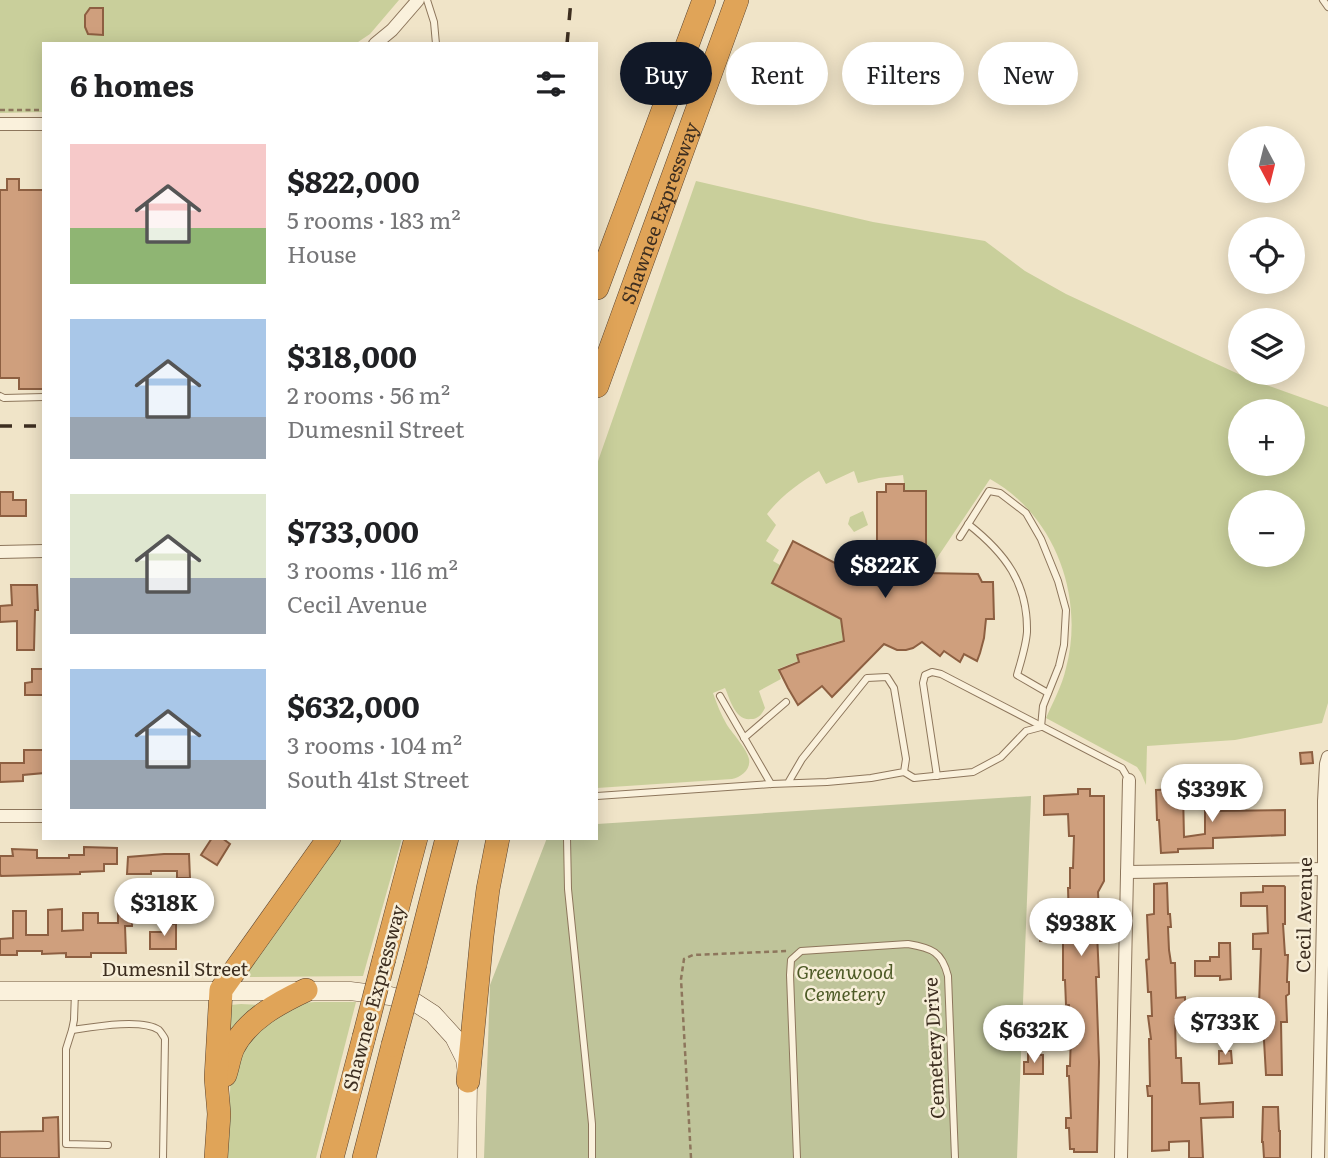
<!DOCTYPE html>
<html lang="en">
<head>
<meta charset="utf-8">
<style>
	:root { --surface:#fff; --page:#f6f6f6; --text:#202124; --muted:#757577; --accent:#111827 }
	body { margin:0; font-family:Literata,serif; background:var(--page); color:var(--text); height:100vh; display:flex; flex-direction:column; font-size:26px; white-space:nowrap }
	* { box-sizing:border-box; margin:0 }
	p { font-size:23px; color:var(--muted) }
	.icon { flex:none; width:38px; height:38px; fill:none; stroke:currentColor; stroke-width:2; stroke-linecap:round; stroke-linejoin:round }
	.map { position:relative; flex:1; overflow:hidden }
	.panel { position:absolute; left:42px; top:42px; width:556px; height:798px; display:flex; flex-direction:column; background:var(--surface); border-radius:0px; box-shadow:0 4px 18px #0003 }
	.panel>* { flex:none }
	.hud { position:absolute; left:620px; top:42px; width:602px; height:63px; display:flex; gap:14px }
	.needle { width:46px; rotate:173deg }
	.controls { position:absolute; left:1228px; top:126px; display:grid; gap:14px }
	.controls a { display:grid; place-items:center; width:77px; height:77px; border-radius:50%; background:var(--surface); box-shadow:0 4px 18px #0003; font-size:35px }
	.price { position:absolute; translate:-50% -60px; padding:0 16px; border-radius:24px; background:#fff; color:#222; font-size:23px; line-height:46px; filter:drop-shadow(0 2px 4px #0008) }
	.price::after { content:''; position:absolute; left:50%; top:42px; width:21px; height:16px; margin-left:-10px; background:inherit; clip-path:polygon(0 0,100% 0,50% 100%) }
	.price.active { background:var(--accent); color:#fff }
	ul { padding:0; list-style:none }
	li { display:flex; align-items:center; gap:21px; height:175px; padding:0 28px }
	li span { display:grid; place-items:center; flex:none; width:196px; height:140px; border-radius:0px; color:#555 }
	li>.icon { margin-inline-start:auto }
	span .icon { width:84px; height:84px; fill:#fffc; stroke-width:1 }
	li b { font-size:30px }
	h2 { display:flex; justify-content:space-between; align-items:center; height:84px; padding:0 28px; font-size:30px }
	.chip { padding:0 24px; border-radius:32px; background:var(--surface); box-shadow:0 4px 18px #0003; font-size:24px; line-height:63px }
	.chip.active { background:var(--accent); color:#fff }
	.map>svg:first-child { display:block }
</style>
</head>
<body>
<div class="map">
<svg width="1328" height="1158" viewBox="0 0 1328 1158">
	<rect width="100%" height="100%" fill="#f0e4c8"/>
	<!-- green -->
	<g fill="#c9cf9b" fill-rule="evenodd">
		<path d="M0,0H399L370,34L355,44H44V112L0,113Z"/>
		<path d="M696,181L873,222L985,241L1025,271L1066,294L1247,378L1328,407V703L1322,723L1235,740L1147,746L1146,785L1141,773L1137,767L1046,718C1053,702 1062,686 1066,668C1085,597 1055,515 990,479L933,564L927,567L926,490H905L903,475L879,478L858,483L854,471L826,484L819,471C799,483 781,496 767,514L776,525L766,541L779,550L773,561L780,565L771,583L841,620L843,640L796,654L798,661L778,669L781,679L759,691L765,708C762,714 758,719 751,719C735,721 730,699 725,688L713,693C717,704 721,715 727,725C733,734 747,749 749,759C751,770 741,777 732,779L597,788V464ZM1241,411H1293V464H1241ZM1241,502H1293V555H1241Z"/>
		<path d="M863,511L868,525L854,532L848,524L850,517Z"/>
		<path d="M339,838H402L363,976L250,977L245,976Z"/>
		<path d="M315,1002H356L316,1158H226L231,1075L250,1034L301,1003Z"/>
		<path d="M241,1004L262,1005L230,1044V1005Z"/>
	</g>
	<!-- cemetery -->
	<path fill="#bfc49a" d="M1031,796L1017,1158H484L490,985L547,838H597V824Z"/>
	<!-- building -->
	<g fill="#cf9f7d" stroke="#8d5f41" stroke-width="2">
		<path d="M90,8H103V35L88,34L85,27V15Z"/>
		<path d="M7,179H19V190H44V389H19V378H0V190H7Z"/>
		<path d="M886,484H904V491H926V573L978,574L982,582H993L994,619H986L984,638L980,653L977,661L964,654L960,662L944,651L940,656L922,642L913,648L906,650H897L884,644L832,697L822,686L798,705L788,688L779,670L799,662L797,655L844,641L841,619L772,583L793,541L877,585V492H886Z"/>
		<path d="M0,492H13V500H26V516H0Z"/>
		<path d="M11,585H37L38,610H35L34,650H17V621L0,622V606L12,605Z"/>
		<path d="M32,669H44V695H25V683L32,682Z"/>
		<path d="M24,750H44V773L23,775V781L0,782V763H24Z"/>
		<path d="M1312,752L1313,763L1301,764L1300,753Z"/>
		<path d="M1078,789H1090V796H1104V881L1098,892L1100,933H1097L1099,977H1096L1099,1062L1097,1152H1074V1149H1070L1069,1128H1066V1118H1071L1069,1076H1067V1066H1070L1071,1032L1069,1005H1066L1065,980H1063V941H1040V929H1033V913L1047,912V924L1069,923L1068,888H1070V868H1073L1074,836H1069L1068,814L1044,815V796L1078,794Z"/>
		<path d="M1178,789V792H1183L1184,837L1205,834V808L1218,807V811L1285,810V835L1213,838V848L1178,849V852L1161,853L1159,820H1157L1156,790Z"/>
		<path d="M212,838H222L230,844L217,865L201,855Z"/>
		<path d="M84,847L117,848V864H104V871L80,872V874L1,876L0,874V856H13L12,849L37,850V858H69V855H84Z"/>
		<path d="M164,854H189L190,878H177V871H151V874H127L128,857Z"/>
		<path d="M1167,883L1168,914H1170L1171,927H1168L1169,950L1171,963H1175L1176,998L1185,997V1010H1178V1019H1175L1176,1058H1181L1182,1083H1199L1200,1104L1233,1102V1117L1201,1118L1203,1158H1189V1141L1169,1142V1150L1152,1151V1096H1148L1147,1086H1150L1149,1039H1151L1148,1016H1152L1151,992H1148L1147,974L1146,960L1149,959L1147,915L1154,914V884Z"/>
		<path d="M1263,886H1284L1285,887V924H1283L1285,955H1288L1287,980V982H1289V994L1286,996L1287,1022H1281L1282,1075H1266L1263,1023H1255V1005H1259L1261,949H1253V934L1268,933L1267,906H1241V893L1263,892Z"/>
		<path d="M62,909V931L83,930V913H98V923H118V911H133L132,926H125L126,953H91V957H66V953L42,954V951H17V955H0V939L13,938V911H26V935H48V910Z"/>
		<path d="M163,924H176V949H150V932H163Z"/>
		<path d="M1219,943H1230L1231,979L1220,980V976H1195V961H1210V957H1219Z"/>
		<path d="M1028,1006H1046V1026H1029Z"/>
		<path d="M1219,1051H1231L1232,1063L1219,1064Z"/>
		<path d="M1028,1054L1043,1055V1074H1024V1062H1028Z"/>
		<path d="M1263,1107H1278L1279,1131H1280V1158H1264L1263,1142H1262Z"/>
		<path d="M58,1117L59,1158H0V1132L43,1131V1118Z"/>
	</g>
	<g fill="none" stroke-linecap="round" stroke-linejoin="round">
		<!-- lane casing -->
		<g stroke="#8d765c" stroke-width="8">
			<g id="lane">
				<path d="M427,0L434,22L436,44"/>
				<path d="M1323,0L1328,7"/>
				<path d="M0,396L4,398L44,397"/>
				<path d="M968,524C1005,553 1028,583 1027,632C1026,646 1021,661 1017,675L1048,693"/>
				<path d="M960,537L989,491L1000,493L1026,513L1041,539L1058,581L1066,610L1064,645L1059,666L1043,706L1041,727"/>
				<path d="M720,696L771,784"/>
				<path d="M744,738L786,702"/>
				<path d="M904,772L914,778L973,772L1001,757L1026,731L1041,727"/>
				<path d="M937,776L923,683L925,675L932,672L941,674L1122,768L1129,780"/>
				<path d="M597,796L771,784L827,782L871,778L904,772L906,759L894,688L887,677L867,678L802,759L788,783"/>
				<path d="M567,838L568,889L592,1124V1158"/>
				<path d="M75,992L74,1020L72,1030C92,1027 142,1018 159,1030C160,1031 165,1038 165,1039L163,1158"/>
				<path d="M72,1030L66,1049V1144L108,1145"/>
				<path d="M797,1158L790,975L791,960L801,951L908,944C932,948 942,952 948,976L955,1158"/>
			</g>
		</g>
		<!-- street casing -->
		<g stroke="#8d765c" stroke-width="14">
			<g id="street">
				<path d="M375,44L392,30L418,0"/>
				<path d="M0,124H44"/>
				<path d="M0,552L44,551"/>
				<path d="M0,816H44"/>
				<path d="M1127,872L1328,869"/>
				<path d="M1121,1158L1129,780"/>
				<path d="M1318,1158L1324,869V801L1326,764L1328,757"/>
			</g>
		</g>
		<!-- secondary casing -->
		<g stroke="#6f573f" stroke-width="19">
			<path id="secondary" d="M0,991H350L390,996L416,1003L433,1014L454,1037L465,1059L468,1081L467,1158"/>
		</g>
		<!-- highway casing -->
		<g stroke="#5b4430" stroke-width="24">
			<g id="highway">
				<path d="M597,288L704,0"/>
				<path id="s1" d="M597,386L737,0"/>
				<path d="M384,959L416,838"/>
				<path d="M415,964L447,838"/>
				<path d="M225,1075C228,1067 229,1057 233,1048C247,1020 278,1003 306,990"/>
				<path d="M468,1081L482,936L488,889L498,838"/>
				<path d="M216,1158L219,1114L216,1078L221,990L329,838"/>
				<path d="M332,1158L364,1037"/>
				<path d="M364,1158L393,1045"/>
			</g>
		</g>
		<!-- path -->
		<g stroke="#8d765c" stroke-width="2.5" stroke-dasharray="5 3.5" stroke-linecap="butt">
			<path d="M0,110H44"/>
			<path d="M691,1158L681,979L684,959L693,955L788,951"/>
		</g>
		<!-- lane -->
		<use href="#lane" stroke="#faf1dc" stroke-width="6"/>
		<!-- street -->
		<use href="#street" stroke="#faf1dc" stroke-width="12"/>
		<!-- secondary -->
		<use href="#secondary" stroke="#faf1dc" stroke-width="18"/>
		<!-- highway -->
		<use href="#highway" stroke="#e0a458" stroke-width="23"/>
		<!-- rail -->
		<g stroke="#3d2e20" stroke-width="3.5" stroke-dasharray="12 12" stroke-linecap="butt">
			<path d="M567,44L571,0"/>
			<path d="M0,426H44"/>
		</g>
		<!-- highway-bridge casing -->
		<g stroke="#5b4430" stroke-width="24" stroke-linecap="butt">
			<g id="highway-bridge">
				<path d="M364,1037L384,959"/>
				<path d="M393,1045L415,964"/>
			</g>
		</g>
		<!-- highway-bridge -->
		<use href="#highway-bridge" stroke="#e0a458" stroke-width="23"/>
	</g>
	<g text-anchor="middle" stroke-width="5" stroke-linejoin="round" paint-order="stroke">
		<!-- street labels -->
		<g font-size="19" fill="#3d2e20" stroke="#f7eed8">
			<text dy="7" stroke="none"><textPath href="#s1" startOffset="184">Shawnee Expressway</textPath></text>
			<text transform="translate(1304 915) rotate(-89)" y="7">Cecil Avenue</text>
			<text x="175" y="976">Dumesnil Street</text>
			<text transform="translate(374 998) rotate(-75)" y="7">Shawnee Expressway</text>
			<text transform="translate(934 1048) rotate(-93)" y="7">Cemetery Drive</text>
		</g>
		<!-- park labels -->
		<g font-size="19" font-style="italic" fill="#4d5a26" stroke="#f7eed8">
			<text x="845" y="979">Greenwood<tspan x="845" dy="22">Cemetery</tspan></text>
		</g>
	</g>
</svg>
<div class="controls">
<a><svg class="needle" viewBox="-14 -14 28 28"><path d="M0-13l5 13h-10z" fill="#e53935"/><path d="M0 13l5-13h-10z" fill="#757577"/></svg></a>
<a><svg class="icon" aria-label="locate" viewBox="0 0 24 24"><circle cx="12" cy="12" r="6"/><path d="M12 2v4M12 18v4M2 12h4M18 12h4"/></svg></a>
<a><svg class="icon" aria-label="layers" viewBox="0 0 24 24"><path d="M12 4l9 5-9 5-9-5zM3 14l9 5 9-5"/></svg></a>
<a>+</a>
<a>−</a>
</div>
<b class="price active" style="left:885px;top:600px">$822K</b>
<b class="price" style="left:1212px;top:824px">$339K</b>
<b class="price" style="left:164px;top:938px">$318K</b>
<b class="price" style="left:1081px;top:958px">$938K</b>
<b class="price" style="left:1225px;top:1057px">$733K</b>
<b class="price" style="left:1034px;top:1065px">$632K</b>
<div class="hud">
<a class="chip active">Buy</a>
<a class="chip">Rent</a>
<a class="chip">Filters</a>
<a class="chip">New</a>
</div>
<section class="panel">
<h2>6 homes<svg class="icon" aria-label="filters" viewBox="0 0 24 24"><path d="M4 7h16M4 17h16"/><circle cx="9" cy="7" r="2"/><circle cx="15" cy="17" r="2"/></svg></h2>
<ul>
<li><span style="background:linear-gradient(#f6c9c9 60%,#8fb573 0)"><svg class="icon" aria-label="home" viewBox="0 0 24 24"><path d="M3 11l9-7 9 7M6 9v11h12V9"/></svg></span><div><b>$822,000</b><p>5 rooms · 183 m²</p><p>House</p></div></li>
<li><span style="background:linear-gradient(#a9c7e8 70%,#9aa5b1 0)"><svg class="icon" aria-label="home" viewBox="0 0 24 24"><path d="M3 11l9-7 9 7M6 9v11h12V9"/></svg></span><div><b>$318,000</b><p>2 rooms · 56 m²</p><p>Dumesnil Street</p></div></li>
<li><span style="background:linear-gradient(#dfe7d0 60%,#9aa5b1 0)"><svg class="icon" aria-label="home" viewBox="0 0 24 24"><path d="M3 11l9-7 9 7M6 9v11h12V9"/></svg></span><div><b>$733,000</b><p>3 rooms · 116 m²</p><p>Cecil Avenue</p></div></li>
<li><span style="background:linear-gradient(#a9c7e8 65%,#9aa5b1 0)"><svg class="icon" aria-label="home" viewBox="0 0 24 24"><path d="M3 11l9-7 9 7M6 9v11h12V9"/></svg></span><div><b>$632,000</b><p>3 rooms · 104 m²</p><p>South 41st Street</p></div></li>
</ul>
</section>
</div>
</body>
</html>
